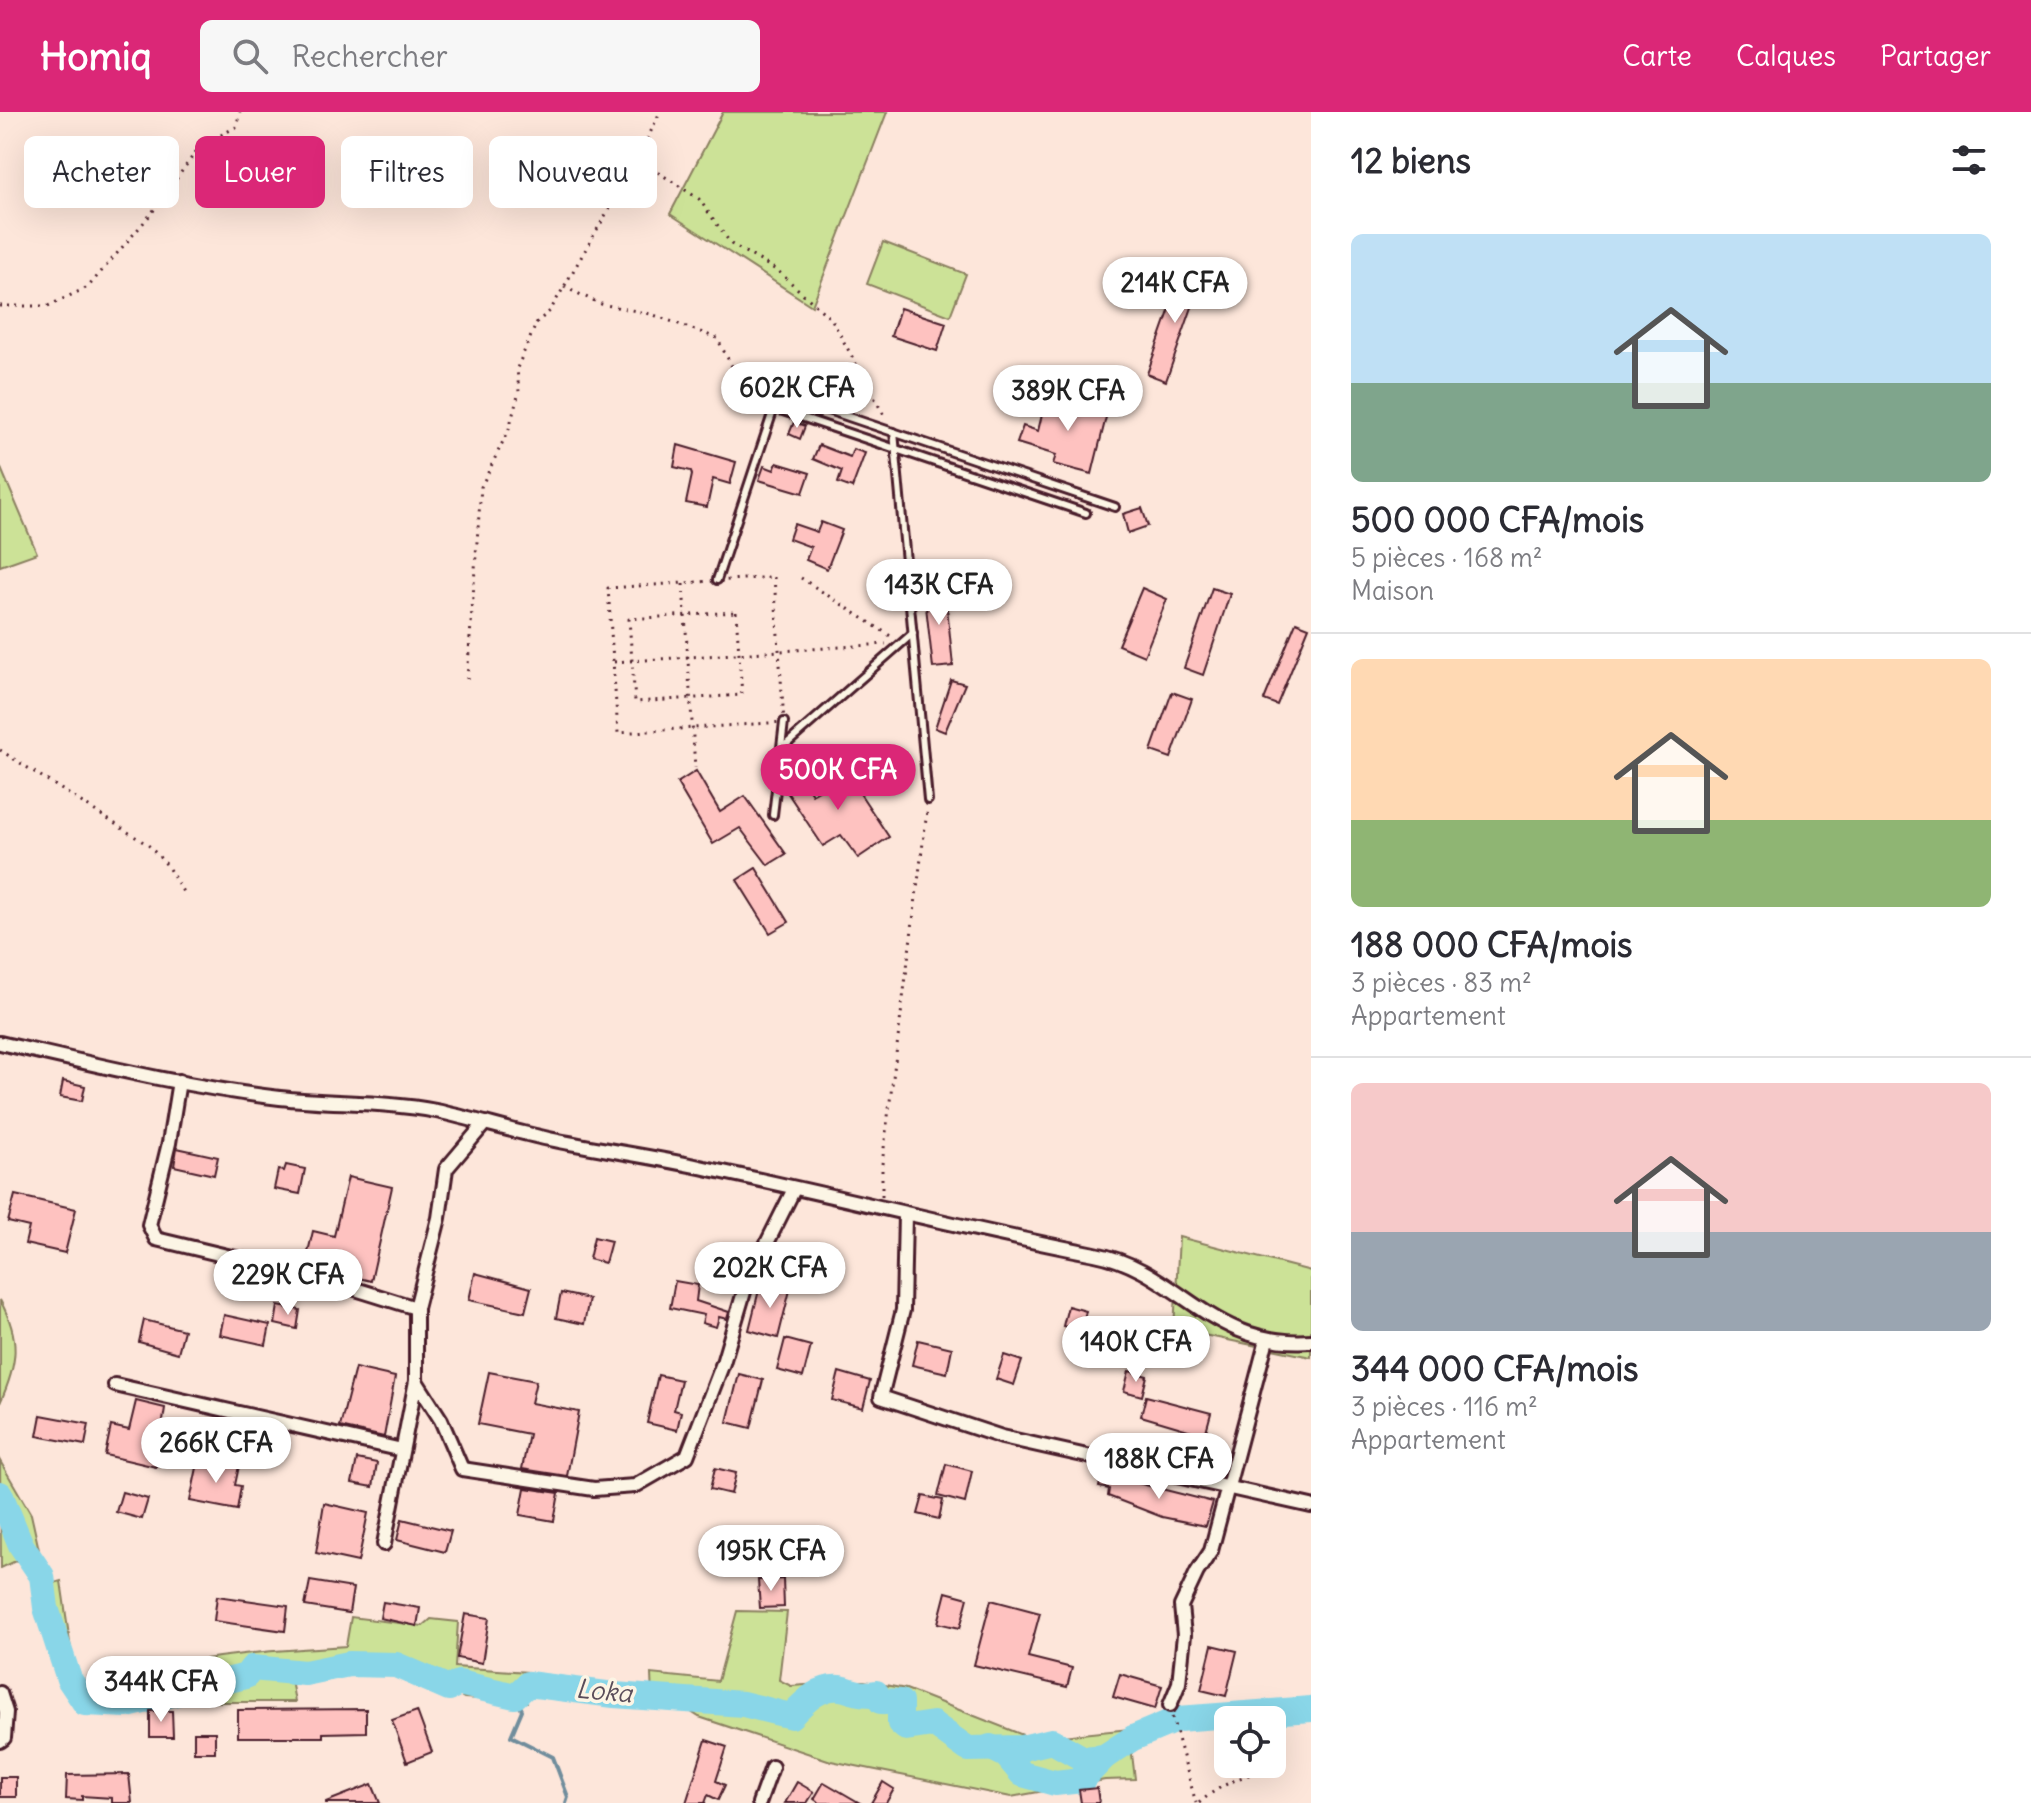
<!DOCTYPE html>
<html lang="fr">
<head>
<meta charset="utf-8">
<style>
	:root { --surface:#fff; --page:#f7f7f7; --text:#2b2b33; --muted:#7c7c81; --line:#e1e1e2; --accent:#db2777 }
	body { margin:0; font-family:Delius,sans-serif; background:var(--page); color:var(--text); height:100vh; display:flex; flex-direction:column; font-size:30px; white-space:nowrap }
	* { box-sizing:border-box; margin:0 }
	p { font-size:26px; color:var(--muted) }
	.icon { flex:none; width:44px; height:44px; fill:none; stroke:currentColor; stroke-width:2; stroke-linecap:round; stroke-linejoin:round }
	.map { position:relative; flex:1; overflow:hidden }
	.side { display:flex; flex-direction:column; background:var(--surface); width:720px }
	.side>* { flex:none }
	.hud { position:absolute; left:24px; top:24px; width:760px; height:72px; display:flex; gap:16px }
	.buttons { position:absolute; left:1214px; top:1594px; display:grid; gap:16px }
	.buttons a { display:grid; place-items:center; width:72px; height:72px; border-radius:12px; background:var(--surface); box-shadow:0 8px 32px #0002; font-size:40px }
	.price { position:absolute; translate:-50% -68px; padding:0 18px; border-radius:28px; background:#fff; color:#222; font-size:26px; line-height:52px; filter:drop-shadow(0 2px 4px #0008) }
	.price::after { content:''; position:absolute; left:50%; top:48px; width:24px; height:18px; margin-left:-12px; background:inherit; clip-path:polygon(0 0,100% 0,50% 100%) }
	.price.active { background:var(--accent); color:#fff }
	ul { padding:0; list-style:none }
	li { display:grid; align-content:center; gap:16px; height:424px; padding:0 40px }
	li+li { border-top:2px solid var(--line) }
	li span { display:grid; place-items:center; height:248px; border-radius:12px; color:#555 }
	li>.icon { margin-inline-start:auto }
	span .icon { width:144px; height:144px; fill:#fffc; stroke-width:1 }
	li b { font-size:34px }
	h2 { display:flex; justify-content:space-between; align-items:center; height:96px; padding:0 40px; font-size:34px }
	.chip { padding:0 28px; border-radius:12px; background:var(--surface); box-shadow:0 8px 32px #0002; font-size:28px; line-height:72px }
	.chip.active { background:var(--accent); color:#fff }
	header { display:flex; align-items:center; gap:48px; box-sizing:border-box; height:112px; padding:0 40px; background:var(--accent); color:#fff }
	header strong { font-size:38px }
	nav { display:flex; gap:44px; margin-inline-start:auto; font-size:28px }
	.search { width:560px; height:72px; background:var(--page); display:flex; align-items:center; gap:20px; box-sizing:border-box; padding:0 28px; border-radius:12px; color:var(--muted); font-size:30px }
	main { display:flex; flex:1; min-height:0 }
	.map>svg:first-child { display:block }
</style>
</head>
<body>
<header>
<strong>Homiq</strong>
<div class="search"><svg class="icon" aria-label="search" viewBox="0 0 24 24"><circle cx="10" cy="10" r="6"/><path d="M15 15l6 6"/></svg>Rechercher</div>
<nav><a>Carte</a><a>Calques</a><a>Partager</a></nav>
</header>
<main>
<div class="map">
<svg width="1311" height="1691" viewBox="0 0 1311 1691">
	<rect width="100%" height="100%" fill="#fde6da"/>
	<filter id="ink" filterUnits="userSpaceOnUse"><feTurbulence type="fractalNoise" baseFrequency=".0125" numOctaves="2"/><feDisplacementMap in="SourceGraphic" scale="16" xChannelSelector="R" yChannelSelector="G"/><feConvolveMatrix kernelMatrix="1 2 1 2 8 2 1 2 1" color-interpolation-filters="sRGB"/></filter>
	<g filter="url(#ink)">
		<!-- green -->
		<g fill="#cce297" stroke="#8b8061" stroke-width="2">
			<path d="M723,0H887L812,194L670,102Z"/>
			<path d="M883,130L966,162L950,204L867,172Z"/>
			<path d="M0,354L37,441L0,454Z"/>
			<path d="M1179,1125L1311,1159V1245L1174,1217Z"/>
			<path d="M0,1188C21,1227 18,1251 0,1291Z"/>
			<path d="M0,1349L31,1402L39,1438L1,1456Z"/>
			<path d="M61,1469L74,1558L83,1571C119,1577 128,1564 161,1556C221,1541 284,1538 346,1534L351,1505L423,1514L431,1507L458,1510L455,1555L528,1560L527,1590L464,1586L432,1567L403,1566L353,1555L291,1568L295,1590H145L115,1598L87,1600L68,1574L34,1477Z"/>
			<path d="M737,1499L787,1500L779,1568L791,1574L864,1569L906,1577L1033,1627L1129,1617L1135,1667L1105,1668L1011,1685L831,1649L699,1605L671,1587L652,1585L651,1562L718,1569Z"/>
		</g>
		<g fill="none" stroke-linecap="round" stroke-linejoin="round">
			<!-- stream -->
			<path stroke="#708d9c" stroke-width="4" d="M515,1584L522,1598L511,1624L553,1645L568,1685L566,1691"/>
			<!-- river -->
			<g stroke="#89d6e8" stroke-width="26">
				<path d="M0,1382L21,1433L42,1464L46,1496L69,1567L85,1591L128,1593L246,1564L252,1556L305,1561L349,1552L396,1553L449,1576L459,1571L515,1584L528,1572L614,1583L743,1592L791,1604C805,1589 822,1571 845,1577C857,1581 863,1583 876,1581L881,1589L900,1590V1611L906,1616L933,1612L968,1637L1022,1636L1052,1629L1084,1647L1104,1645L1133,1626L1178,1607L1311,1597"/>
				<path d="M990,1635L1006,1643L1022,1662L1055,1671L1082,1668L1104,1645"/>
			</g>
		</g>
		<!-- building -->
		<g fill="#fec2c0" stroke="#4a1f2b" stroke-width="2">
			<path d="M1184,157L1203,164L1166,269L1147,262Z"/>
			<path d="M900,196L946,211L937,239L891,224Z"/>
			<path d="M1047,282L1108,297L1092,362L1053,352L1056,343L1017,331L1023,314L1038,319Z"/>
			<path d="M794,310L805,314L800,327L789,322Z"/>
			<path d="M678,333L736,350L730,372L713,367L707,395L686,391L692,363L691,359L674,355Z"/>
			<path d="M819,333L850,345L853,337L865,341L852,376L838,371L842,359L813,347Z"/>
			<path d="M777,351L810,361L803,381L759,368L764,354L774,358Z"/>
			<path d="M1142,396L1148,414L1128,421L1123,402Z"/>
			<path d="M821,410L842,418L827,457L806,448L811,435L789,427L794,412L817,420Z"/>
			<path d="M945,475L953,554L933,556L924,477Z"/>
			<path d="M1142,476L1167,487L1144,544L1118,533Z"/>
			<path d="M1212,476L1230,482L1203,563L1184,556Z"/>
			<path d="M1296,510L1309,515L1277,593L1264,588Z"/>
			<path d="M951,568L965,572L945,620L935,616Z"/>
			<path d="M1172,580L1192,587L1171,646L1151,639Z"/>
			<path d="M839,650L889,725L858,746L841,723L823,734L783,674L800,663L812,682L834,669L826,658Z"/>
			<path d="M696,659L720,700L745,684L786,742L768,753L740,716L713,732L677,671Z"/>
			<path d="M756,756L789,810L770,821L737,768Z"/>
			<path d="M63,969L85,974L82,989L60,985Z"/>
			<path d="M177,1036L218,1045L214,1063L174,1054Z"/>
			<path d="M286,1053L305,1057L300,1082L274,1077L278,1058L284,1059Z"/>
			<path d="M348,1065L392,1075L371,1169L305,1153L313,1119L334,1124Z"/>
			<path d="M15,1083L76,1097L65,1141L25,1132L29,1115L8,1110Z"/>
			<path d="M594,1125L611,1129L605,1151L589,1147Z"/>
			<path d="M475,1161L531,1176L525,1200L469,1188Z"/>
			<path d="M675,1169L698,1173L696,1189L729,1200L727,1207L719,1205L716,1215L702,1211L704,1203L670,1196Z"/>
			<path d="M761,1170L790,1178L778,1226L749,1218Z"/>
			<path d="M561,1181L589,1187L584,1212L556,1206Z"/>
			<path d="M278,1194L300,1198L297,1217L275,1212Z"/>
			<path d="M1068,1194L1086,1199L1081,1219L1063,1214Z"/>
			<path d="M224,1203L270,1213L266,1233L220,1223Z"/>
			<path d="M144,1208L184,1218L178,1241L139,1230Z"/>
			<path d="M785,1227L811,1234L803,1265L777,1258Z"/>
			<path d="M918,1228L952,1236L947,1261L912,1253Z"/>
			<path d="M1004,1243L1022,1249L1014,1273L996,1267Z"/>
			<path d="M355,1256L395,1265L384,1325L340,1315Z"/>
			<path d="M1129,1259L1147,1264L1142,1284L1124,1279Z"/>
			<path d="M489,1260L536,1269L531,1291L579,1300L567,1364L522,1357L529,1322L478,1312Z"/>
			<path d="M839,1260L870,1269L863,1296L832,1288Z"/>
			<path d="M739,1262L763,1268L751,1316L727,1310Z"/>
			<path d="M658,1263L681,1268L674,1298L681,1300L677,1318L647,1311Z"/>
			<path d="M1146,1284L1211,1301L1205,1323L1141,1304Z"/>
			<path d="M136,1289L165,1296L156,1355L105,1343L111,1314L129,1318Z"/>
			<path d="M41,1303L89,1312L85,1333L37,1324Z"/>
			<path d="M199,1346L239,1354L235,1373L241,1374L237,1398L190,1389Z"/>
			<path d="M357,1347L377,1351L373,1375L352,1371Z"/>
			<path d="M946,1352L972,1359L965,1391L938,1384Z"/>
			<path d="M715,1356L736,1361L731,1382L710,1377Z"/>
			<path d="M1102,1362L1213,1390L1206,1414L1162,1405L1108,1384L1109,1377L1099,1375Z"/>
			<path d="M525,1376L559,1381L554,1409L520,1403Z"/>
			<path d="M122,1380L148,1387L142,1407L116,1400Z"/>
			<path d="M923,1384L943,1388L939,1407L918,1402Z"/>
			<path d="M324,1391L368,1401L358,1450L316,1441Z"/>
			<path d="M402,1407L451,1419L445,1440L397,1428Z"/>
			<path d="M785,1440H802L803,1462L786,1463Z"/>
			<path d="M783,1467L784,1495L760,1496L758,1468Z"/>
			<path d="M310,1469L353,1476L349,1501L305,1494Z"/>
			<path d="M946,1480L968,1486L960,1516L938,1511Z"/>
			<path d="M217,1484L288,1494L285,1519L214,1509Z"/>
			<path d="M991,1488L1040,1501L1028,1545L1072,1556L1067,1575L974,1553Z"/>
			<path d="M383,1490L420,1496L417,1514L380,1506Z"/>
			<path d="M465,1502L489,1506L482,1551L457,1546Z"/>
			<path d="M1212,1533L1237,1539L1226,1584L1201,1578Z"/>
			<path d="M1120,1562L1162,1574L1155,1597L1113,1585Z"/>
			<path d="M366,1597V1620L323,1621V1625H238V1598Z"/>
			<path d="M150,1599H172L173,1625H150Z"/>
			<path d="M417,1599L432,1640L407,1650L392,1608Z"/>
			<rect x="194" y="1620" width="21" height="20"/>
			<path d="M706,1628L727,1635L716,1669L725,1673L718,1688L708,1683L705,1691H686Z"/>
			<path d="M129,1662L132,1691H112V1686L82,1684V1688L66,1687L67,1663Z"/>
			<rect x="0" y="1665" width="16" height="20"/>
			<path d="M797,1670L814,1680L807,1691H785Z"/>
			<path d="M824,1670L860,1691H820L814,1687Z"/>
			<path d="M883,1670L894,1677L886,1691H871Z"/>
			<path d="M372,1672L380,1691H326V1690Z"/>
			<path d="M1097,1676L1099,1691H1081L1079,1678Z"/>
		</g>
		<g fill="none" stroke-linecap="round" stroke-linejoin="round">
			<!-- service casing -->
			<g stroke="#4a1f2b" stroke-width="12">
				<g id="service">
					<path d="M739,268L1115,395"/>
					<path d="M774,296L1086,401"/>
					<path d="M894,320L928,688"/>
					<path d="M717,468L779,281"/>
					<path d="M781,637L913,521"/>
					<path d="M773,703L784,610"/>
				</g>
			</g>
			<!-- minor casing -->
			<g stroke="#4a1f2b" stroke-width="18">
				<g id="minor">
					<path d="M0,931C93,952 186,975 280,986C332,992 385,989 436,999C474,1007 511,1019 549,1027C602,1038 656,1045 709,1057C839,1084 965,1117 1095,1142C1179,1158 1209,1236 1311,1229"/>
					<path d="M179,969L169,1031L149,1113L156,1127L323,1167L416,1196"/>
					<path d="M905,1102L903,1198L881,1285L1002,1325L1311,1394"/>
					<path d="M416,1269L441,1308L462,1357L594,1377L635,1374L687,1344L723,1251L746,1173L794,1077"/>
					<path d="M115,1273L402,1338"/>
					<path d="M384,1432L416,1269V1196L439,1106L446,1057L485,1011"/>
					<path d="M0,1581L6,1600L4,1626L0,1629"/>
					<path d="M1170,1593L1179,1571L1184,1523L1181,1494L1197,1460L1211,1439L1267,1227"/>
					<path d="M759,1691L772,1655"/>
				</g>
			</g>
			<!-- path -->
			<g stroke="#4a1f2b" stroke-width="3" stroke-dasharray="2 6" stroke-linecap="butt">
				<path d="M638,47L699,87L731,132L778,159L832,208L886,307"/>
				<path d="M564,175L601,192L651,202L717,226L735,260"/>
				<path d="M0,194H48L88,175L151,102L200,34L236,15L240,0"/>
				<path d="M774,465L784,610L618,621L608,476Z"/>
				<path d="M801,466L892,525"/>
				<path d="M683,472L695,656"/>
				<path d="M736,500L742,583L635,590L629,507Z"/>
				<path d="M614,550L886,532"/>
				<path d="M467,567L481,375L509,317L519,280L517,256L537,210L550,199L638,47L660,0"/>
				<path d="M0,638L148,733L166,752L183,780"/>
				<path d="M882,1084V1052L927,699"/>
				<path d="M1172,1605L1196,1691"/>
				<path d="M1199,1691C1223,1670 1247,1662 1278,1655"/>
			</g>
			<!-- service -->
			<use href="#service" stroke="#fcf5e5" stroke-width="6"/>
			<!-- minor -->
			<use href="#minor" stroke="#fcf5e5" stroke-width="12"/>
		</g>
	</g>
	<g text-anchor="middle" stroke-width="7" stroke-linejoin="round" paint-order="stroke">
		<!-- water labels -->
		<g font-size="26" font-style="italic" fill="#5a4d5a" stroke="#fcf5e5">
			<text transform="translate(604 1579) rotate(5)" y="9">Loka</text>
		</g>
	</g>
</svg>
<div class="buttons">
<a><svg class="icon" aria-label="locate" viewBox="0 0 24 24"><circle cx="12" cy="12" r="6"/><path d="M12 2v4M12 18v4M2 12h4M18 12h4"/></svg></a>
</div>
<b class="price" style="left:1175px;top:213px">214K CFA</b>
<b class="price" style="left:797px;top:318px">602K CFA</b>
<b class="price" style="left:1068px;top:321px">389K CFA</b>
<b class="price" style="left:939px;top:515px">143K CFA</b>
<b class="price active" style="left:838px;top:700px">500K CFA</b>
<b class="price" style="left:770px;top:1198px">202K CFA</b>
<b class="price" style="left:288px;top:1205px">229K CFA</b>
<b class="price" style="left:1136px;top:1272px">140K CFA</b>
<b class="price" style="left:216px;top:1373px">266K CFA</b>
<b class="price" style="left:1159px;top:1389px">188K CFA</b>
<b class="price" style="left:771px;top:1481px">195K CFA</b>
<b class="price" style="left:161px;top:1612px">344K CFA</b>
<div class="hud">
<a class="chip">Acheter</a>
<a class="chip active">Louer</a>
<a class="chip">Filtres</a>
<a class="chip">Nouveau</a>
</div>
</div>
<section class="side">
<h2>12 biens<svg class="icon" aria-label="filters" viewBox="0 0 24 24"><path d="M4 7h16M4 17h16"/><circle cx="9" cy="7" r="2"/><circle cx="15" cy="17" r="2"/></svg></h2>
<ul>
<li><span style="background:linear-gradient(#bfe0f5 60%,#7fa58c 0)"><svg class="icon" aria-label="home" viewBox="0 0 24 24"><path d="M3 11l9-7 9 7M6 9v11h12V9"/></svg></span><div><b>500 000 CFA/mois</b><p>5 pièces · 168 m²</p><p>Maison</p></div></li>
<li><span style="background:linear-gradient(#ffd9b3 65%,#8fb573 0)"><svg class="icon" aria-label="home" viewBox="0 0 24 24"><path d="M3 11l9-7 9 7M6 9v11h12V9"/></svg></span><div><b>188 000 CFA/mois</b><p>3 pièces · 83 m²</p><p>Appartement</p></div></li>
<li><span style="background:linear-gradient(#f6c9c9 60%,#9aa5b1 0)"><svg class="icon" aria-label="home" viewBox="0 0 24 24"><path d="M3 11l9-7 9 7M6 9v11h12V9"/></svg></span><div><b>344 000 CFA/mois</b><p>3 pièces · 116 m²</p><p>Appartement</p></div></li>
</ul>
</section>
</main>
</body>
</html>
